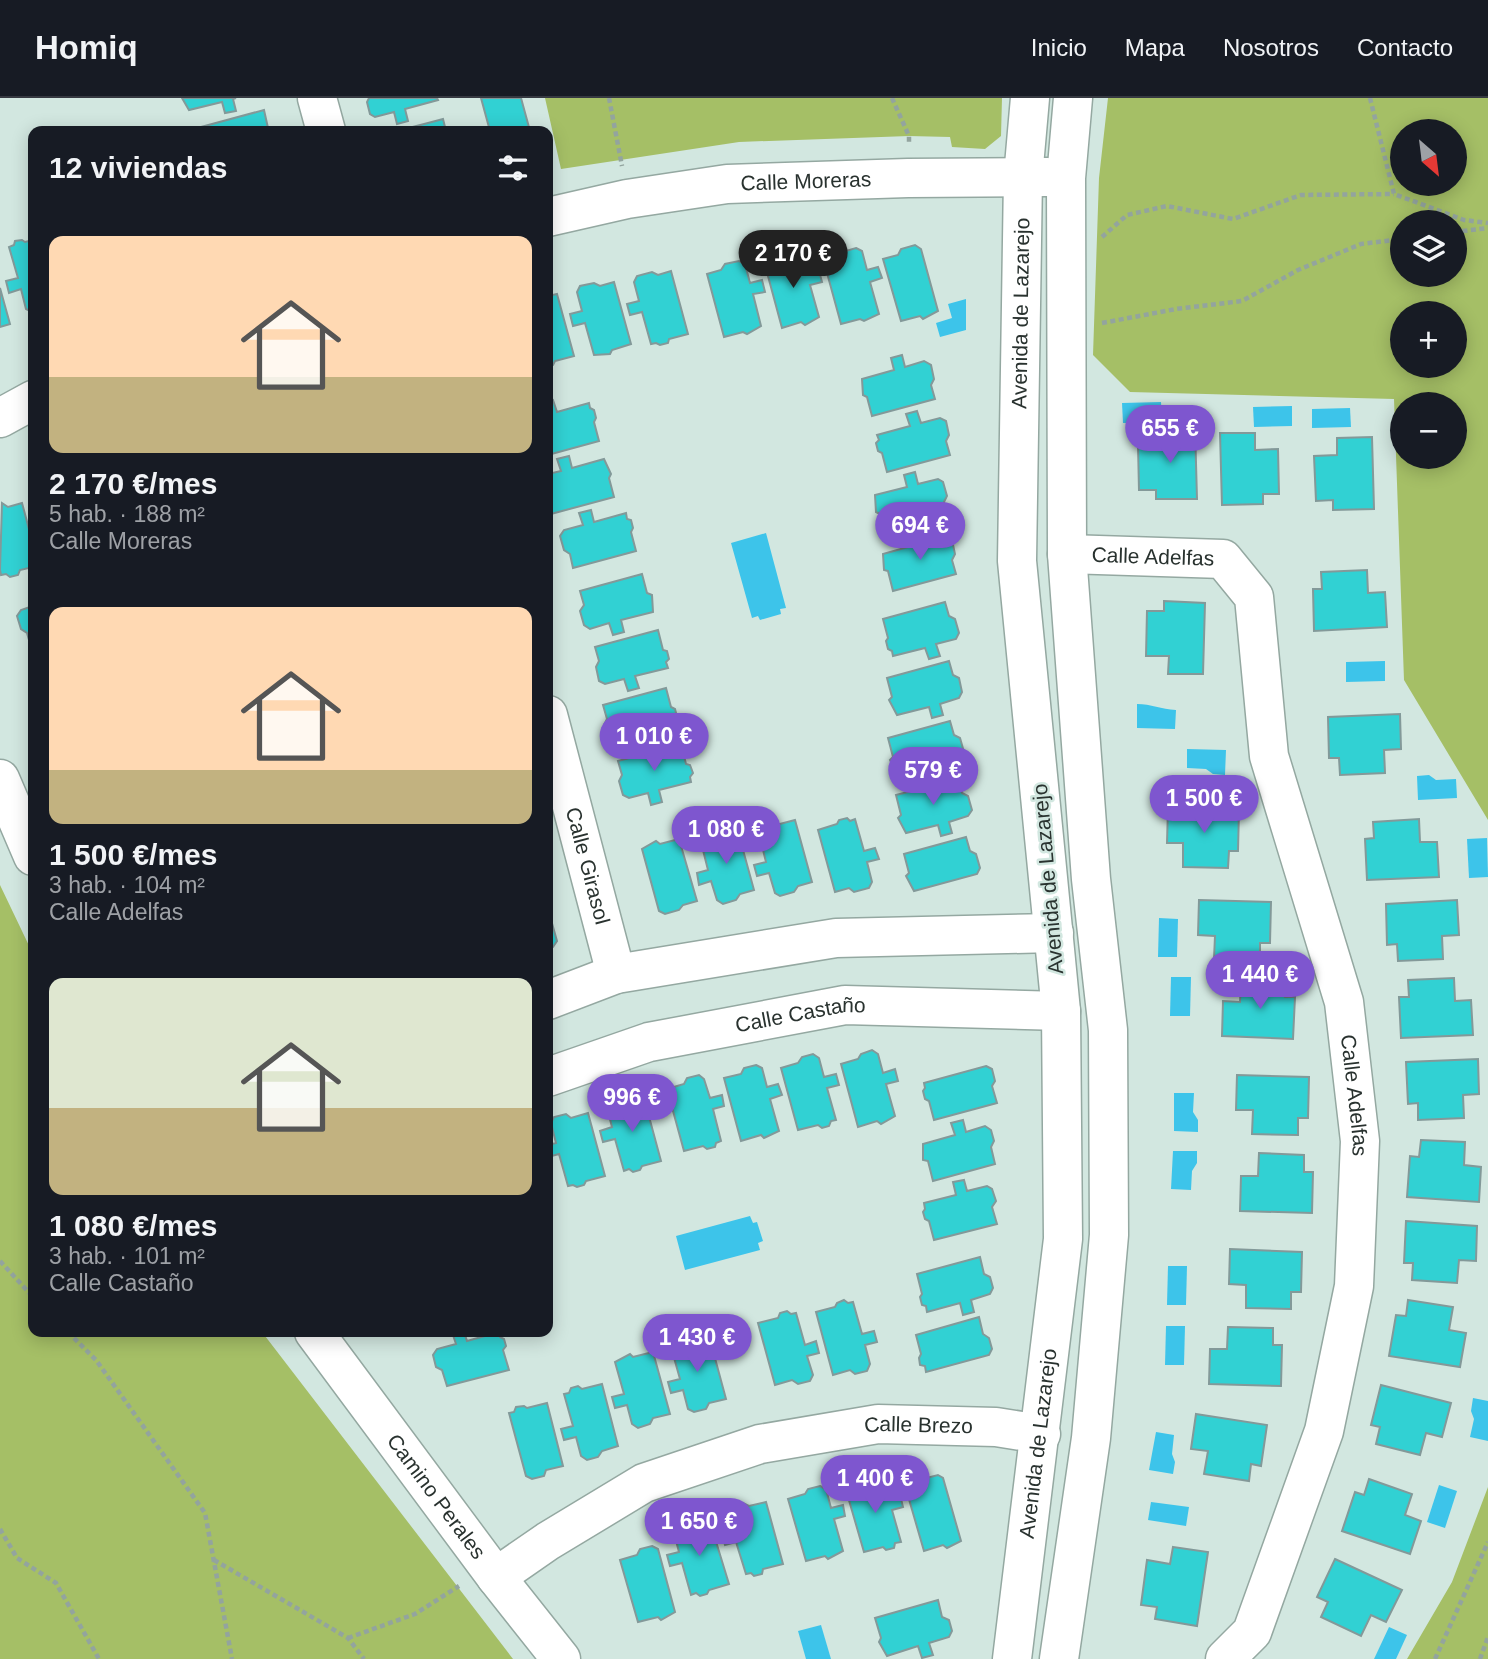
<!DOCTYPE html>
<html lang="es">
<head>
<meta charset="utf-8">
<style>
	:root { --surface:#171b24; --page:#242831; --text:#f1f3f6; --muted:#9ea1a6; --line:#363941; --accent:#7e56cf }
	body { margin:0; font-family:Helvetica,sans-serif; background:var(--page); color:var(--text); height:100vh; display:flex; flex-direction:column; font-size:26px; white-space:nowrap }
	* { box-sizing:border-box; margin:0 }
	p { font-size:23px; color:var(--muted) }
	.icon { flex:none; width:38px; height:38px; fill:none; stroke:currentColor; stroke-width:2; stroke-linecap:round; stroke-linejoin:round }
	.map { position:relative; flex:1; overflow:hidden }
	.side { position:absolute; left:28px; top:28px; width:525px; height:1211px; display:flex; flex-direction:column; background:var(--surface); border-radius:14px; box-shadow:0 4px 18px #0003 }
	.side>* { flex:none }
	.needle { width:46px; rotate:152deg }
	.fabs { position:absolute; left:1390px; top:21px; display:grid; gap:14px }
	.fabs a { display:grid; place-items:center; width:77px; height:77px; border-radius:50%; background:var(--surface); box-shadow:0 4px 18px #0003; font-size:35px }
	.price { position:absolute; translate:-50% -60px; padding:0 16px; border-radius:24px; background:var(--accent); color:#fff; font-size:23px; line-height:46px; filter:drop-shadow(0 2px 4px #0008) }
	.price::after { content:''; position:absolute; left:50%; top:42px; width:21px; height:16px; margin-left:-10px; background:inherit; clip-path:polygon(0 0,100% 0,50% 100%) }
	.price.current { background:#222; color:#fff }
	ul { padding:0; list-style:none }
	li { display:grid; align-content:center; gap:14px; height:371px; padding:0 21px }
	li span { display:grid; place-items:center; height:217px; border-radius:14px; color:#555 }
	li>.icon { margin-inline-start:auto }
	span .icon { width:126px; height:126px; fill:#fffc; stroke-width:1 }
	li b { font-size:30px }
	h2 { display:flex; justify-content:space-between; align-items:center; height:84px; padding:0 21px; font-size:30px }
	header { display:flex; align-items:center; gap:42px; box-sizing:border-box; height:98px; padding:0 35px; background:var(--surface); border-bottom:2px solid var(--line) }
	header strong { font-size:33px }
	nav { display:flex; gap:38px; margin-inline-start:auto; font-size:24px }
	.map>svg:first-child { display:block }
</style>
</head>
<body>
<header>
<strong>Homiq</strong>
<nav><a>Inicio</a><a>Mapa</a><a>Nosotros</a><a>Contacto</a></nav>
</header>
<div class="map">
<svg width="1488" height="1561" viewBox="0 0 1488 1561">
	<rect width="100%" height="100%" fill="#d2e7e0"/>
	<!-- green -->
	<g fill="#a5bf66" fill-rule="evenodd">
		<path d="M545,0H1002L1001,38L985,51L952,49L950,39L909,38L739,44L561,71Z"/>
		<path d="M1108,0H1488V722L1404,582L1394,301L1130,294L1093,257L1099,80ZM1402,33H1454V86H1402ZM1402,124H1454V177H1402ZM1454,215V268H1402V215ZM1402,306H1454V359H1402Z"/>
		<path d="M0,787L33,856V1234H262L513,1561H0Z"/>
		<path d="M1488,1389V1561H1407L1452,1484Z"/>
	</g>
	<!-- water -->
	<g fill="#3dc4ea">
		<path d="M966,201V232L940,239L936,225L952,220L948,206Z"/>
		<path d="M1161,304L1162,324L1123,325L1122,305Z"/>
		<path d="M1292,308V328L1254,329L1253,309Z"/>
		<path d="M1350,310L1351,329L1312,330V311Z"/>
		<path d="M766,435L786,510L780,511L781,516L760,522L758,518L752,520L731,445Z"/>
		<path d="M1385,563V583L1346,584V564Z"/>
		<path d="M1137,606C1151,606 1161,611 1176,612L1175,631L1137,630Z"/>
		<path d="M1187,651L1226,652L1225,677L1213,676L1206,671L1187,670Z"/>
		<path d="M1429,677L1436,682L1456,681L1457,700L1418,702L1417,678Z"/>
		<path d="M1487,740L1488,779L1469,780L1467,741Z"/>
		<path d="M1159,820L1178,821L1177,859H1158Z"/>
		<path d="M1171,879H1191L1190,918H1170Z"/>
		<path d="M1174,995H1194L1193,1014L1198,1022V1034L1174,1033Z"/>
		<path d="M1173,1053H1197V1065L1192,1073L1191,1092L1171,1091Z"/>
		<path d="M750,1118L753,1125L757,1124L763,1143L758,1145L760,1152L685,1172L676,1138Z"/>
		<path d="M1168,1168H1187L1186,1207H1167Z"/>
		<path d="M1166,1228H1185L1184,1267H1165Z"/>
		<path d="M1473,1300L1488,1303V1343L1470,1339L1474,1321L1471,1313Z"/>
		<path d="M1156,1334L1174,1337L1172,1356L1175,1364L1173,1376L1149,1372Z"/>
		<path d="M1439,1387L1457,1393L1445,1430L1427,1424Z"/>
		<path d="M1151,1404L1189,1409L1186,1428L1148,1422Z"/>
		<path d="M821,1527L831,1561H806L798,1533Z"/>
		<path d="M1389,1529L1407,1537L1396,1561H1374Z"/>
	</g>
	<!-- building -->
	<g fill="#31d1d3" stroke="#839999" stroke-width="2">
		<path d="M182,0H236L233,1L236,13L225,15L222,4L189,12Z"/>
		<path d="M369,0H437L438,2L405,11L408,23L397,26L394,14L375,19L370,16L367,4Z"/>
		<path d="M481,0H521L530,33H490Z"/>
		<path d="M264,12L268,30L274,33H202L201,29Z"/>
		<path d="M443,21L446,33H397L428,25Z"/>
		<path d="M22,142L25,144L33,142L32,214L26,211L21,191L9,195L6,183L18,180L9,149L14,147L15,143Z"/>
		<path d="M915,147L921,151L938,213L923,221L920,218L901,223L883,161L898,157L901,151Z"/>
		<path d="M856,150L862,153L867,172L878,169L882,180L870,184L879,216L864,223L860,221L841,226L824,164L838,160L842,154Z"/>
		<path d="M796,153L802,157L807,176L819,173L822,184L810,187L819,219L805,227L801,224L782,230L765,167L779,163L782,157Z"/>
		<path d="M739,163L745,166L750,185L762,182L765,194L753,196L761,228L747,236L743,234L724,239L707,176L721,172L725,166Z"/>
		<path d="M671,173L688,236L669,241L668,245L660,247L656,245L651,246L642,214L630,217L627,206L639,203L634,184L637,178L652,174L658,177Z"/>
		<path d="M614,184L631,246L612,252L610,256L594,257L585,225L573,228L570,216L582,213L577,194L580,188L594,185L600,188Z"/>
		<path d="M0,190L10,226L0,229Z"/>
		<path d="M557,196L574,258L555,263L553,267L548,269V198Z"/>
		<path d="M902,257L905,269L924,263L931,267L934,281L931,287L935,301L872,318L867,299L863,297L862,281L894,272L891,260Z"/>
		<path d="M553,302L557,314L589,305L590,310L594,312L596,320L594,324L599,343L548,357V304Z"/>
		<path d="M917,313L921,325L940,320L946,323L949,337L946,343L950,357L887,374L882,355L878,353L876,345L879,342L877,337L910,328L906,316Z"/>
		<path d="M1160,329H1195L1197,401H1156V392H1139L1138,347L1161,346Z"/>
		<path d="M1220,335H1255V352L1278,351L1279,396H1263V406L1222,407Z"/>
		<path d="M1372,339L1374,411L1333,412V402L1316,403L1314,358L1337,357V340Z"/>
		<path d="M569,358L572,370L604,361L611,376L609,380L614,399L551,416L548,401V376L561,373L557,361Z"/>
		<path d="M915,374L918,386L938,381L943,384L947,398L944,404L947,418L885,435L880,416L876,414L875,397L907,389L904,377Z"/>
		<path d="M2,405L8,409L22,405L33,446V469L20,472L18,477L10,479L6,476L1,477L0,472Z"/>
		<path d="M591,412L594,424L626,415L627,421L631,422L633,430L631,434L636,453L573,470L570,456L564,452L560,438L564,432L583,427L579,415Z"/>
		<path d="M923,432L926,444L945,438L952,442L955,456L952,462L956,476L893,493L888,473L884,472L883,456L915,447L912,435Z"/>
		<path d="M1367,472L1368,495L1385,494L1387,529L1314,533L1313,491H1322L1321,474Z"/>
		<path d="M642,476L647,495L652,497L653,514L621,522L624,534L613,537L609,525L590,531L584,527L580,513L584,507L580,493Z"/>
		<path d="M1164,503L1205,505L1203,576H1168L1169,558H1146L1147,513H1164Z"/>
		<path d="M945,504L949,518L955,521L959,535L956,541L936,546L940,558L929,561L925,550L893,558L892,553L888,551L886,543L888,540L883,521Z"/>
		<path d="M33,508V548L31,549L27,535L21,531L17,518L21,512Z"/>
		<path d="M658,532L663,552L667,553L669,561L666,564L668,570L635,578L639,590L628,593L624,581L605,586L599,583L596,569L599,563L595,549Z"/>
		<path d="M949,563L953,577L959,580L962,594L959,600L940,606L943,617L932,620L929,609L897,617L889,602L892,599L887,580Z"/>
		<path d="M666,590L671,609L675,611L677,619L675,623L676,627L644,636L647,648L636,651L633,639L614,645L608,641L604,627L607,621L603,607Z"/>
		<path d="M1400,616L1401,651L1384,652L1385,675L1340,677L1339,660H1329L1328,619Z"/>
		<path d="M950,623L954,637L960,640L964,654L960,660L941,665L944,677L933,680L930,668L898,677L890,662L893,659L888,640Z"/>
		<path d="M681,646L686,666L690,667L693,675L690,679L691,684L659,692L662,704L651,707L648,695L629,700L623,697L619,683L622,677L618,663Z"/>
		<path d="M958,681L962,695L968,698L972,712L968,718L949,724L952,735L941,738L938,727L906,735L898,720L901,717L896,697Z"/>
		<path d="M1168,710L1239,712L1238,753H1229L1228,770L1183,769V745H1167Z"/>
		<path d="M847,720L850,723L855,721L864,753L875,750L879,761L867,764L872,784L869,790L854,794L849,790L835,794L818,732L837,726L839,722Z"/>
		<path d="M1419,721L1420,744H1437L1439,779L1367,782L1365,741L1374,740L1373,724Z"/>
		<path d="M795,722L812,784L798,788L794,794L780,798L775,795L769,775L757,778L754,767L766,764L758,732L772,725L776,727Z"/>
		<path d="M737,730L754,792L740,796L736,802L723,806L717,802L711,783L699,787L697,775L708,772L700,740L705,739L707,735L714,733L718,735Z"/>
		<path d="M966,739L970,753L976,756L980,770L977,776L914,793L906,778L909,775L904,756Z"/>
		<path d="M679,741L697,803L683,807L679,812L665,816L659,813L642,751L656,743L660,746Z"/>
		<path d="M1199,802L1271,804L1270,845H1260V862L1214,861L1215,838L1198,837Z"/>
		<path d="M1457,802L1459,837L1442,838L1443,861L1398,863L1397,846L1387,847L1386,806Z"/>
		<path d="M548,811L557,843L553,849L548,851Z"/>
		<path d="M1454,880L1455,903L1471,902L1473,937L1401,940L1399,899H1409L1408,882Z"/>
		<path d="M1241,881L1285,882V899H1295L1293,941L1222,938L1223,903L1240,904Z"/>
		<path d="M872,952L878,956L883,975L895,971L898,983L886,986L895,1018L881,1026L877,1023L858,1029L841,966L858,961L861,956Z"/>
		<path d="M813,956L819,960L824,979L836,976L839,987L827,990L836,1022L831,1023L829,1028L822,1030L818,1027L798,1032L781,970L798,965L802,959Z"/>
		<path d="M1478,961L1479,996L1463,997L1464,1020L1418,1022V1005L1408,1006L1406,964Z"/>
		<path d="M756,967L762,970L767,989L778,986L782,997L770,1001L779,1033L764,1040L761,1037L741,1043L724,980L741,976L744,970Z"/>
		<path d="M986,968L992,971L995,983L992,988L997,1005L934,1022L929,1003L925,1001L923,993L925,990L924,985Z"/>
		<path d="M699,977L704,981L710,1000L722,997L724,1008L713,1011L721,1043L716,1045L715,1049L707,1051L703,1048L684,1053L667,991L684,986L687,980Z"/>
		<path d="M1237,977L1309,979L1308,1020H1298V1037L1252,1036L1253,1012H1236Z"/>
		<path d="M644,1000L661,1063L642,1068L640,1072L633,1074L629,1071L624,1073L615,1041L603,1044L600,1033L612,1029L607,1010L611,1005L622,1001L628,1005Z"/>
		<path d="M588,1015L605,1078L586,1083L584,1087L577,1089L573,1087L568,1088L559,1056L548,1059V1047L556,1045L551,1025L554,1019L566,1016L571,1020Z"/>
		<path d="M963,1022L966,1034L985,1028L991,1032L994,1043L991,1049L995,1066L933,1083L928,1063L923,1062V1046L955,1037L951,1025Z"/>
		<path d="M1421,1042L1465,1044L1464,1067L1481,1069L1479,1104L1407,1099L1410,1058L1419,1059Z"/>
		<path d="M1259,1055L1304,1057V1074H1313L1312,1115L1240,1113L1241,1078H1258Z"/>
		<path d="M964,1082L967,1093L987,1088L992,1091L996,1103L992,1109L997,1126L934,1142L929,1123L925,1121L923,1114L925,1111L924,1105L956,1097L953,1084Z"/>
		<path d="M1406,1123L1477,1128L1476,1163L1459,1162L1457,1185L1412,1182L1413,1165H1404Z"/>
		<path d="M1230,1151L1302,1154L1301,1194H1291V1211L1246,1210V1187L1229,1186Z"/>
		<path d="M980,1159L984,1176L990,1179L993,1190L990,1196L971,1202L974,1214L963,1217L960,1205L927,1214L926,1208L922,1207L920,1199L922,1196L917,1176Z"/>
		<path d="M844,1202L848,1205L853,1204L862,1236L874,1233L877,1244L865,1247L870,1266L867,1273L855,1276L850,1272L833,1277L816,1214L835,1209L837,1205Z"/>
		<path d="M1408,1202L1453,1209L1449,1232L1466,1235L1460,1269L1389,1258L1396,1217L1406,1218Z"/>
		<path d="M787,1213L791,1216L796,1215L805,1247L816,1243L819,1255L807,1258L813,1277L810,1283L798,1286L792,1282L775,1287L758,1225L778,1220L780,1215Z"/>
		<path d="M979,1219L983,1236L989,1240L992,1251L989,1257L926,1274L925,1268L920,1267L919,1260L921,1256L916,1237Z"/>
		<path d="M1228,1229L1273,1230V1247H1282L1281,1288L1209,1286L1210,1251H1227Z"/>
		<path d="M452,1234H464L467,1243L499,1234L500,1239L504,1241L506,1248L503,1252L509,1272L447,1288L442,1272L436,1269L433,1257L437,1251L456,1246Z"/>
		<path d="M709,1238L726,1301L709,1305L706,1311L694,1314L688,1311L683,1292L671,1295L668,1284L680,1281L671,1249L677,1247L678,1243L686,1241L689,1243Z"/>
		<path d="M653,1254L670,1316L653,1320L650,1326L638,1330L632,1326L627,1307L615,1310L612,1299L624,1296L615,1264L630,1256L633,1259Z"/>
		<path d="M602,1286L618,1348L602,1353L598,1359L587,1362L581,1358L576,1339L564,1342L561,1331L573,1328L564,1296L569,1295L571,1290L578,1288L582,1291Z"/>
		<path d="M1381,1287L1451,1305L1442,1339L1426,1335L1420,1357L1376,1346L1380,1329L1371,1327Z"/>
		<path d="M547,1305L563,1368L546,1372L544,1378L532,1381L526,1378L509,1315L514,1314L516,1309L524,1308L527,1310Z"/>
		<path d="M1196,1316L1267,1327L1261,1368L1251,1366L1249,1383L1204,1376L1208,1353L1191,1351Z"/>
		<path d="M938,1377L943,1380L961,1443L947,1450L943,1447L924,1453L906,1391L923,1386L926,1380Z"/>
		<path d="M877,1378L883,1382L889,1401L900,1397L903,1409L892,1412L901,1444L895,1445L894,1450L886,1452L883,1449L864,1454L846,1392L863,1387L866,1381Z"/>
		<path d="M1369,1381L1412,1396L1405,1417L1421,1423L1410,1456L1342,1433L1355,1394L1364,1397Z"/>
		<path d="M820,1388L826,1391L831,1410L843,1407L845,1418L834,1421L843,1453L828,1461L825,1458L806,1463L788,1401L805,1396L808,1391Z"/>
		<path d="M766,1404L783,1466L763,1471L762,1476L754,1478L751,1475L746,1476L736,1444L725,1447L722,1436L734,1433L728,1414L732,1408L743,1405L749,1408Z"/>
		<path d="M710,1424L729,1486L709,1492L707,1496L700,1498L696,1495L691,1497L682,1465L670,1468L667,1457L679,1454L674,1435L677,1429L688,1425L694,1429Z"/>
		<path d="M652,1448L658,1451L675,1514L661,1522L658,1519L638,1524L620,1462L637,1457L640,1451Z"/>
		<path d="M1173,1449L1208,1454L1197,1528L1155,1521L1157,1509L1141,1507L1147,1462L1170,1466Z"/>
		<path d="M1335,1461L1402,1492L1386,1524L1371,1517L1361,1538L1321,1519L1328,1504L1317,1499Z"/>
		<path d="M938,1502L942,1519L949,1522L952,1533L949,1539L929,1545L933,1557L922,1560L918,1548L887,1558L879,1544L881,1540L875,1520Z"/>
	</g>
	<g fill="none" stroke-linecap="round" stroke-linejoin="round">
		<!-- minor casing -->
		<g stroke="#94a8a1" stroke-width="41">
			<g id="minor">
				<path d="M317,0L326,33"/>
				<path id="s1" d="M548,119L627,101L727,86L908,80L1047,79"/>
				<path d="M0,320L33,302"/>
				<path id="s2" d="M1067,456L1223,461L1254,499L1269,658L1344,904L1360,1043L1354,1188L1324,1333L1252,1534L1225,1561"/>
				<path id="s3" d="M548,617L616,876"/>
				<path d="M0,681L33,758"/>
				<path d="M548,902L616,876L836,840L1054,835"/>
				<path id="s4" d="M548,979L649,944L845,907L1061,913"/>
				<path id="s5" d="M314,1234L496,1479L561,1561"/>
				<path id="s6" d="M496,1479L548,1443L644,1385L760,1346L878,1326L996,1329L1041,1336"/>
				<path id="s7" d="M1012,1561L1063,1141L1061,913L1017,463L1023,79L1030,0"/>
				<path d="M1059,1561L1091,1340L1109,1137L1108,932L1091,781L1067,456L1066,80L1073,0"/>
			</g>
		</g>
		<!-- path -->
		<g stroke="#93a49e" stroke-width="4.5" stroke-dasharray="5 3.5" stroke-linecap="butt">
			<path d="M609,0L622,68"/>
			<path d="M892,0L909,38V44"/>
			<path d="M1370,0L1394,96L1464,122L1488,125"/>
			<path d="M1454,134L1488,130"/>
			<path d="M1102,139L1127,117L1167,108L1233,121L1301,97L1394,96"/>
			<path d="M1102,225L1176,211L1242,203L1298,172L1361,146L1402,141"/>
			<path d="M0,1163L33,1199"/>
			<path d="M68,1234L96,1262L205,1415L232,1561"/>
			<path d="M0,1431L17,1460L56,1485L99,1561"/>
			<path d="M214,1462L348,1540L364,1561"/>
			<path d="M348,1540L415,1516L459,1488"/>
			<path d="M1435,1561L1488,1444"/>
			<path d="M1480,1561L1488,1539"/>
		</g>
		<!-- minor -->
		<use href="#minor" stroke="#fff" stroke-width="38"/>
	</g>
	<g text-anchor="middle" stroke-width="5" stroke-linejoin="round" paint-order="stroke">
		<!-- street labels -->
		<g font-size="21" fill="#29322f" stroke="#d2e7e0">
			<text dy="7" stroke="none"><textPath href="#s1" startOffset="261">Calle Moreras</textPath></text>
			<text dy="7" stroke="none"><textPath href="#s7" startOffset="1351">Avenida de Lazarejo</textPath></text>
			<text dy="7" stroke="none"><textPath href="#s2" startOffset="86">Calle Adelfas</textPath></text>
			<text dy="7" stroke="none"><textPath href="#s3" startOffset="156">Calle Girasol</textPath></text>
			<text transform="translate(1048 781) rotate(-95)" y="7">Avenida de Lazarejo</text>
			<text dy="7" stroke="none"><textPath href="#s4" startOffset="261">Calle Castaño</textPath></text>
			<text dy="7" stroke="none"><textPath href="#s2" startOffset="716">Calle Adelfas</textPath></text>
			<text dy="7" stroke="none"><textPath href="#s6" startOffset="458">Calle Brezo</textPath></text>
			<text dy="7" stroke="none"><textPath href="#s7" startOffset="217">Avenida de Lazarejo</textPath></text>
			<text dy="7" stroke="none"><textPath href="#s5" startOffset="205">Camino Perales</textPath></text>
		</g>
	</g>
</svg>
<div class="fabs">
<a><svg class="needle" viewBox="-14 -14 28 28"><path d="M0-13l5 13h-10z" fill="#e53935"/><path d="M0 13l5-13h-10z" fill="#9ea1a6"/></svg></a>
<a><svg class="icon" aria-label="layers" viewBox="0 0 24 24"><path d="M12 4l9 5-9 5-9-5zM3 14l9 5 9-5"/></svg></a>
<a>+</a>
<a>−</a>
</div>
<b class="price current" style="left:793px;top:192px">2 170 €</b>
<b class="price" style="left:1170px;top:367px">655 €</b>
<b class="price" style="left:920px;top:464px">694 €</b>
<b class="price" style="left:654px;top:675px">1 010 €</b>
<b class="price" style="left:933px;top:709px">579 €</b>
<b class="price" style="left:1204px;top:737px">1 500 €</b>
<b class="price" style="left:726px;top:768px">1 080 €</b>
<b class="price" style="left:1260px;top:913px">1 440 €</b>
<b class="price" style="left:632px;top:1036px">996 €</b>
<b class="price" style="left:697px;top:1276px">1 430 €</b>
<b class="price" style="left:875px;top:1417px">1 400 €</b>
<b class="price" style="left:699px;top:1460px">1 650 €</b>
<section class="side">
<h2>12 viviendas<svg class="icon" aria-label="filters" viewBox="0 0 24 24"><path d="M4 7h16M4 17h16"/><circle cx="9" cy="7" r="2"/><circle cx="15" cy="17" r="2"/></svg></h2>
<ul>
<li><span style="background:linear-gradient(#ffd9b3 65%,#c2b280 0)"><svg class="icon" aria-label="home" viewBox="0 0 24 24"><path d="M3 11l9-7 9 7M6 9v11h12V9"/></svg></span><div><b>2 170 €/mes</b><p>5 hab. · 188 m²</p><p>Calle Moreras</p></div></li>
<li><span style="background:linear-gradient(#ffd9b3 75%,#c2b280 0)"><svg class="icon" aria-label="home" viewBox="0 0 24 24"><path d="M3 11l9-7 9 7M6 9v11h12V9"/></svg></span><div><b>1 500 €/mes</b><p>3 hab. · 104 m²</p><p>Calle Adelfas</p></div></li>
<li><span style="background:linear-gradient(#dfe7d0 60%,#c2b280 0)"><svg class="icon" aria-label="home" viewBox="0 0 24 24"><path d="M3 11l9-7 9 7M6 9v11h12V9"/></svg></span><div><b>1 080 €/mes</b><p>3 hab. · 101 m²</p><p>Calle Castaño</p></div></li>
</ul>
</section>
</div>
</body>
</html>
